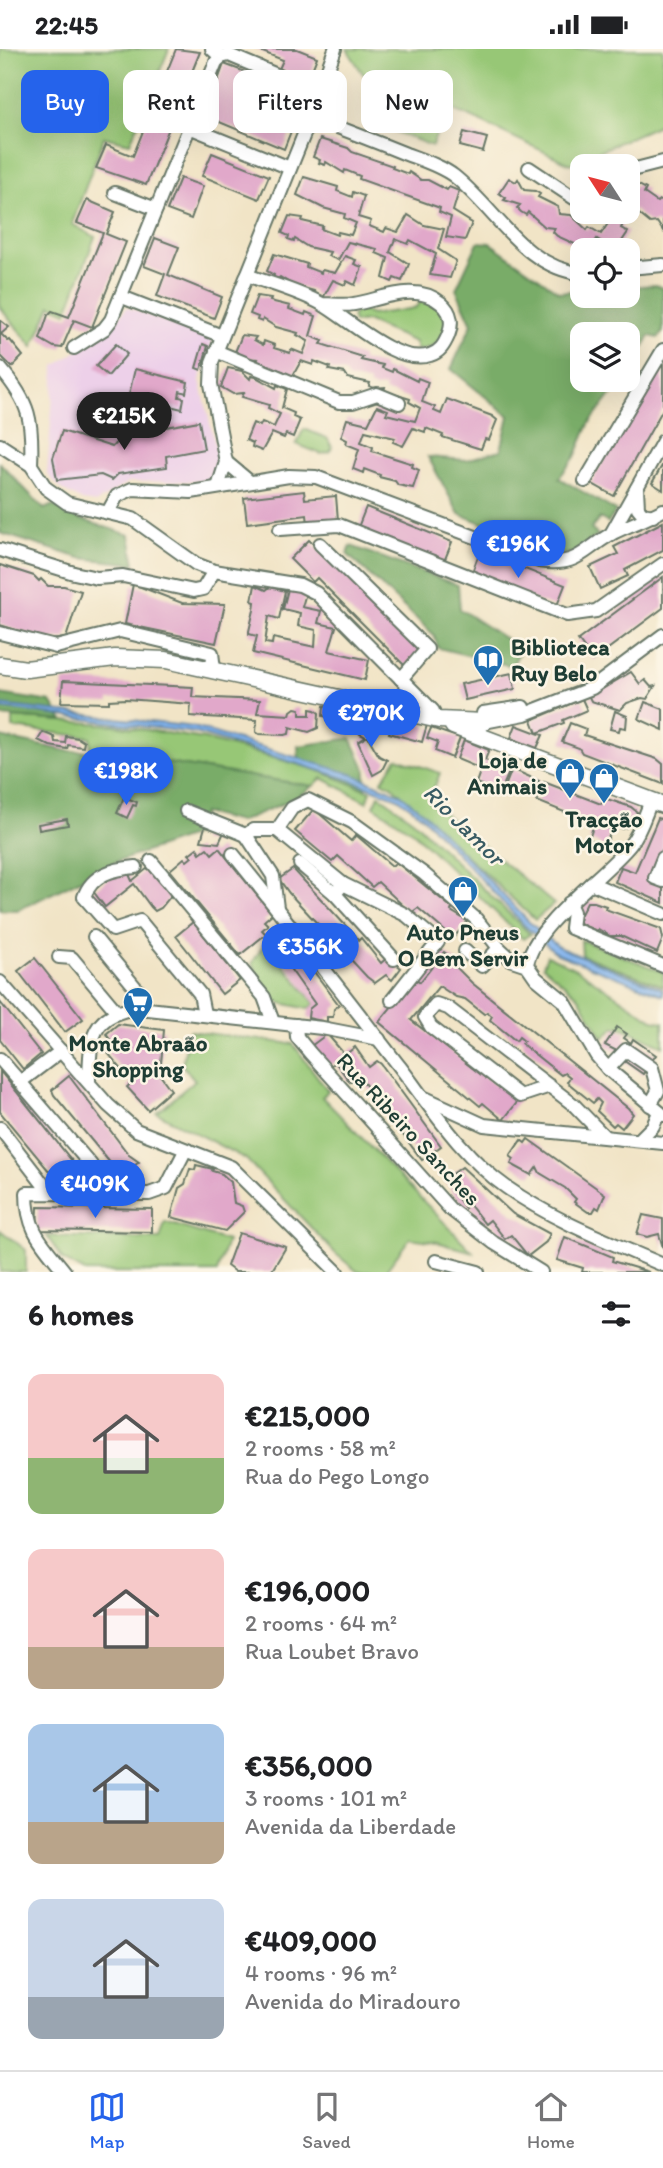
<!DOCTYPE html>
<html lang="en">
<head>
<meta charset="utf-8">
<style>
	:root { --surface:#fff; --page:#f2f2f2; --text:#202124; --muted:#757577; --line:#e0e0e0; --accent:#2563eb }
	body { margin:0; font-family:Itim,sans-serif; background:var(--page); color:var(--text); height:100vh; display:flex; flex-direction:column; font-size:26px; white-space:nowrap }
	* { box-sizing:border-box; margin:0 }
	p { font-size:23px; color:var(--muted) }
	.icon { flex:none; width:38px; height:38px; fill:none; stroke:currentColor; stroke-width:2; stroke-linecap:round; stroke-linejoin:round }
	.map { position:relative; height:1223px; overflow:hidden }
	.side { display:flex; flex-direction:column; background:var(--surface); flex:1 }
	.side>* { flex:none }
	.guide { position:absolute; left:21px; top:21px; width:621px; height:63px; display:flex; gap:14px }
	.needle { width:46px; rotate:306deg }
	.fabs { position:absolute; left:570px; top:105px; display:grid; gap:14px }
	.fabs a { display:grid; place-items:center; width:70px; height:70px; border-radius:14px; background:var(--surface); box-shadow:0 7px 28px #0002; font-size:35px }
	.price { position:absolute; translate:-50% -60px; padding:0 16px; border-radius:24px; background:var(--accent); color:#fff; font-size:23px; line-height:46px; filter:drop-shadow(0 2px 4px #0008) }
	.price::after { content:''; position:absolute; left:50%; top:42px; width:21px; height:16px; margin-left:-10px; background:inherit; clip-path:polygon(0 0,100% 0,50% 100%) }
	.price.active { background:#222; color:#fff }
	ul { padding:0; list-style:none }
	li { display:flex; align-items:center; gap:21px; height:175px; padding:0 28px }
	li span { display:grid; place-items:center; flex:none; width:196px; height:140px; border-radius:14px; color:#555 }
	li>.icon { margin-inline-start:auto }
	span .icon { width:84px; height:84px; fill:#fffc; stroke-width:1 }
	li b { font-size:30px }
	h2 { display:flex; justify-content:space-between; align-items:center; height:84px; padding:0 28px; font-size:30px }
	.tag { padding:0 24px; border-radius:14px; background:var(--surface); box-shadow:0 7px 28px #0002; font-size:24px; line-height:63px }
	.tag.active { background:var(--accent); color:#fff }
	.status { display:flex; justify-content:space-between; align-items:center; height:49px; padding:0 35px; background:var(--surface); direction:ltr }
	.status svg { height:19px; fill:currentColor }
	.menu { display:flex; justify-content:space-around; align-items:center; height:98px; border-top:2px solid var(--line); background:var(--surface); font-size:19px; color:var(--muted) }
	.menu a { display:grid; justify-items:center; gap:4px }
	.menu .active { color:var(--accent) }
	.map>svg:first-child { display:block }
</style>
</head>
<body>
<div class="status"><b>22:45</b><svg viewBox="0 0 49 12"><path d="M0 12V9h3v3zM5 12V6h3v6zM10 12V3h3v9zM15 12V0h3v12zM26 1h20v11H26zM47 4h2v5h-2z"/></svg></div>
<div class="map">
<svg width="663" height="1223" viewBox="0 0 663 1223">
	<rect width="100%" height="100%" fill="#fcf5e5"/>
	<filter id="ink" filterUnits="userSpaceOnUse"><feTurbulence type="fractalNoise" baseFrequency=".0143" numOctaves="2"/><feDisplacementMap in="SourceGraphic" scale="14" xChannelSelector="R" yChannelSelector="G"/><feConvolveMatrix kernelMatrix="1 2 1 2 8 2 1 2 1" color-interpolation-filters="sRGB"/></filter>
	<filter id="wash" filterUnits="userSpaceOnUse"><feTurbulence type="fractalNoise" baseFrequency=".00686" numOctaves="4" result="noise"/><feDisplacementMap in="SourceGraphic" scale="28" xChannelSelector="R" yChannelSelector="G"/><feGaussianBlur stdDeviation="1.57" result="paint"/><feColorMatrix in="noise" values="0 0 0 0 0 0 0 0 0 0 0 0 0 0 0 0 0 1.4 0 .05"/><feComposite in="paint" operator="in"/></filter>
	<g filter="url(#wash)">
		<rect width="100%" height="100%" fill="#f1e4c6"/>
		<!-- built -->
		<path fill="#edd0e9" d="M127,258L213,290L200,331L221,421L212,432L129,433L96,454L82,452L62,441L47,425L55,317L109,281Z"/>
		<!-- green -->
		<g fill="#97c776" stroke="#5b8255" stroke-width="2">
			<path d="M0,0H169L130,94L104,88L72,175L95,188L67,263L51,256L33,298L0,259Z"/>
			<path d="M347,0H663V74L570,115L473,69L363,25Z"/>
			<path d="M384,47L442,70L432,97L373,74Z"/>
			<path d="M421,252L439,257L449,271C441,289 438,301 417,301L415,293L366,272L354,274L352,267L360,260L371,266L415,259Z"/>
			<path d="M304,380L327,389L332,398L330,403L321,405L296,395Z"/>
			<path d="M13,668L114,676L204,690L325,723L371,742L367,753L322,729L313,737L91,702L90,688L13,679Z"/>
			<path d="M397,709L440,724L429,752L554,855L535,871L392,737L382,732Z"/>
			<path d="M379,746L414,772L530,885L523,890L413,783L374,757Z"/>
			<path d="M581,891L663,923V937L582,906Z"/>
			<path d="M263,897H269L315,955L308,960L272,952L252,914Z"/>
			<path d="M547,906L578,921L653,971L663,973V997L621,978H614L603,989L578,947L543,917Z"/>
			<path d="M189,982L293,995L328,1042L322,1048L473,1203L437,1193L410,1189L385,1223H358L336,1205L246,1110L157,1064L195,1031L182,1016Z"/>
			<path d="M165,1173L227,1192L217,1223H85L63,1211L47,1187L160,1190Z"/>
			<path d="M0,1181L26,1201V1223H0Z"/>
		</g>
		<!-- forest -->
		<g fill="#79ac67" stroke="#4c744e" stroke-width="2">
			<path d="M478,193L490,194L559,243L583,241V247H628V238L655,236L663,239V283L658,289L650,287L628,322V285H583V331H623L589,375L575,408L559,429L616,462L608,474L600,469L591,480L598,486L574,504L561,506L459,465L428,408L466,411L501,401L509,367L451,320L472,275L456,240Z"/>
			<path d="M0,414L44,460L53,456L77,469L130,486L135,515L80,509L0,484Z"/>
			<path d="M351,497L458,536L460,560L521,600L512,617L438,599L434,586L347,505Z"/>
			<path d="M0,645L51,653L63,672L0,667Z"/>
			<path d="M0,688L68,702H91L313,737L296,749L239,773L203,764L195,786L116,813L18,861H0Z"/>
			<path d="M351,689L366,721L365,740L299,714L298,697Z"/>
		</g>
		<!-- water -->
		<path fill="#83b4ef" stroke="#517892" stroke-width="2" d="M0,656L194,678L352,725L400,745L424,764L529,873L560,899L663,940V946L557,905L525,877L422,767L398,749L348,730L196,684L6,660L0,659Z"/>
		<g id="blocks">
			<!-- building -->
			<g fill="#e1a8ca">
				<path d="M176,0L200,3L146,136L96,119L106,96L133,107Z"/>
				<path d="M255,0H297L317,8L308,31L279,20L283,11Z"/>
				<path d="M224,15L248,24L236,54L293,77L284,100L205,67Z"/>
				<path d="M464,83L487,89L483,103L460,97Z"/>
				<path d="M320,90L348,99L352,103L393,117L392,119L408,125L409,123L421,131H428L447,141L449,138L459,142L453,162L472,174L465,191L446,188L451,168L439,163L440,159L359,130L360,127L345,121L344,124L326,113L325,116L319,114L320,111L313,108Z"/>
				<path d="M212,104L269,127L259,150L202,127Z"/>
				<path d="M304,128L338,138L337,142L352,148L353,143L364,147L358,168L371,172L369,177L384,183L386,179L398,183L408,166L424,176L444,180L438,200L456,212L450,229L430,226L436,205L410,191L408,195L395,190L390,203L409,215L402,232L394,229L392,233L383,229L388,209L376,204L377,200L348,193L338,211L328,207L330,203L308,198L295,190L294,192L288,190L289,187L282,184L289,167L303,169L302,172L323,177L321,180L337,186L338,183L351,186L356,174L344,169L345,165L323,159L297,146Z"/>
				<path d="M180,129L203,137L191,170L167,161Z"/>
				<path d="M509,129L516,133L518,130L524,141L535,142L540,145L538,148L558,158L559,165L571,166L587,181L589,178L601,185L609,173L598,165L600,163H616L612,168L623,175L621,179L628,183L618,198L611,194L608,197L597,190L592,198L583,201V205L575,200L577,196L557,187L553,183L555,179L545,178L528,163L526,166L521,163L517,159L520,156L504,151L506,149L499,144Z"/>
				<path d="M637,135L646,140L644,144L657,153L659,151L663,153V182L657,173L650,174L633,160L631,163L628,161V144Z"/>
				<path d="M87,151L115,163L106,185L126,193L92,278L74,271L62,299L54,298L40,290L48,266L52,262L69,268L103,184L77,174Z"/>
				<path d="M155,189L179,198L168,226L222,248L214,269L157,247L165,225L144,217Z"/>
				<path d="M274,205L307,215L306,218L321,224L322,221L335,224L345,207L356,211L354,215L362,218L355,236L347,232L345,236L333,231L323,249L313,245L314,242L293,236L280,228L278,230L273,228L274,226L267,222Z"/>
				<path d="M257,247L271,249L270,252L290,257L289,260L305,266L306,263L316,267L310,287L323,292L321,295L363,308L361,311L383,316L382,319L392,323L393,320L417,332L418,329L428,333L422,353L435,358L434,362L441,365L447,350L492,367L497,371L489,391L485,390L481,400L442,388L443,386L426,379L425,383L413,379L403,397L393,393L395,389L365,382L361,393L373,398L372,402L413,415L412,418L419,421L413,439L398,436L395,432L379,428L380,426L364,420L363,424L353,420L359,400L346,395L347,391L341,388L347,370L368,375L377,357L388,361L386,365L415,372L420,359L409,353L410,350L384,342L385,338L374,339L369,337L370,334L348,329L345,324L329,321L330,318L314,312L313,316L301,312L291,330L281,326L283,322L256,314L258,310L242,309L243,306L235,303L242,286L256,288L254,291L263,296L264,292L275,296L274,299L290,304L291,300L303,305L308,292L297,286L298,284L276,278L263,270L262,273L257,271L258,268L250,265Z"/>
				<path d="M0,271L9,278L1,285L8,292L10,291L23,307L12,318L0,306Z"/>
				<path d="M116,295L127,305L108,327L96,317Z"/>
				<path d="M203,295L208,297L201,321L196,319Z"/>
				<path d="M663,307V360L614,447L591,434Z"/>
				<path d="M228,319L242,322L250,330L251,327L256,328L276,339L277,336L287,340L282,359L294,364L293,368L300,371L293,388L286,385L284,389L272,384L262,402L252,398L253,394L246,391L253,374L260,377L262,373L274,378L280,365L268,359L269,356L242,348L244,344L233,345L221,338Z"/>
				<path d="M135,320L188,333L186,344L180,342L179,348L184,349L182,360L138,349V352L128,350Z"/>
				<path d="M199,372L204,400L166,407L167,418L118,425L112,431L101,426L57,431L53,409L62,382L112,398L123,386Z"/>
				<path d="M663,415V441L652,434Z"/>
				<path d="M304,442L305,450L336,447L338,471L308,474L307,466L247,474L244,449Z"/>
				<path d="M366,458L452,493L443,515L357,481Z"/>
				<path d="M663,473V501L625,521L628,527L600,540L590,518L618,505L614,498Z"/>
				<path d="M309,491L423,599L405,617L317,529L313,533L290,510Z"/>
				<path d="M480,502L565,536L556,559L471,526Z"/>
				<path d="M0,516L34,527L39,532L41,530L48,537H64L81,542L66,589L49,591L0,576Z"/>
				<path d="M663,528V559L593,611L578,591Z"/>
				<path d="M133,535L182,554L225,555L216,594L125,575Z"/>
				<path d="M255,536L266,541L270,538L285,542L279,570L269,567L265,594L272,595L273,589L315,598L316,581L298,577L300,564L283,560L288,540L306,544L302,558L321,562L318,574L336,578L329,602L369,611L365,631L253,604L257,587L249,585V582L254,561L255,553L252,552Z"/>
				<path d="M631,623L640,635L645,631L651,638L655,637L647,650L642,649L627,654L620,661L591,652L589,648Z"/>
				<path d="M512,624L515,640L465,651L461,635Z"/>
				<path d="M63,632L193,638L192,648L260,651L257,664L290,666L291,662L295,659L300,660V666H310V660L315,661L319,664L318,679L309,683L290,678L289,685L285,686L259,685L256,683L257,671L190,667L191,655L126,650L109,651V654L61,653Z"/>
				<path d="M582,650L587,661L563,671L564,674L537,684L543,686L537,699L511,689L516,676L537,684L532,671Z"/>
				<path d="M645,653L663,660V681L639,670Z"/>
				<path d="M324,657L339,658L338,670L323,667Z"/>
				<path d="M615,662L627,667L626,679L620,678L619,682L610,680Z"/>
				<path d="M384,666L427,676L422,693L389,684L390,681L382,675Z"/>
				<path d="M369,668L376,671L368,688L379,707L387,711L382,721L373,726L358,693L366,688L360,685Z"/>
				<path d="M570,674L586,680L584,686L657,710L663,715V735L582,704L579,699L562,693Z"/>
				<path d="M431,679L460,689L452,709L435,702L438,693L427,689Z"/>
				<path d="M43,683L54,688L55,693L65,694L66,687L78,689L84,693L83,698L68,696L67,700L50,697L38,691Z"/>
				<path d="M464,691L489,701L485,711L510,721L500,744L476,734L481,720L457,710Z"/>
				<path d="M512,720L539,732L532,749L505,738Z"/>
				<path d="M544,733L601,755L604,749L631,758L637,763L632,776L623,780L609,775L608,779L611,781L605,798L589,790L594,775L537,752Z"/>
				<path d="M124,748L137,753L136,757L133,756L127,769L117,764Z"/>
				<path d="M314,760L351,792L356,786L392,817L396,813L452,859L451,862L467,872L466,875L453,889L418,859L411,864L378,833L372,838L338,807L332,813L295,782Z"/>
				<path d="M658,769L663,771V800L650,833L652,830L663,834V854L615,833L621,818L635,823Z"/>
				<path d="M67,770L68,776L39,781L38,775Z"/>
				<path d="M206,774L225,781L219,794L201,792Z"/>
				<path d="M197,799L200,804L207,799L212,805L219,799L272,865L264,872L268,876L262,881L266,885L240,906L170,821L184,809L187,812L192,808L189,805Z"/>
				<path d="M148,819L170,843V848L161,859L155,862L151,858L134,835L105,858L93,842L113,826L128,823L132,832Z"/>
				<path d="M293,820L359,891L361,889L381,914L388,908L401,919L392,931L386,926L375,934L367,928L289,844L279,830Z"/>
				<path d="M587,853H594L606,857L605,860L661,880L663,889L657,904L621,887H610L598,880L597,882L585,877L579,873L580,867Z"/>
				<path d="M193,873L240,931L222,945L176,887Z"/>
				<path d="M290,891L339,956L334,960L333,968H327V973L308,969L309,960L315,955L277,901Z"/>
				<path d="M444,903L456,912L455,917L472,934L628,1059L633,1065L622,1079L616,1074L613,1077L597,1062L601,1054L597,1050L593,1054L567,1033L570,1028L565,1024L561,1026L522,995L524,992L519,988L516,992L490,971L492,967L487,963L484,965L465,950L456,948L439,937L411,971L496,1037L498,1034L519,1051L503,1071L483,1054L480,1057L379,973L415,929L420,933Z"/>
				<path d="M35,909L83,970L65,983L18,922Z"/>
				<path d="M0,953L41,1005L23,1020L0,991Z"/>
				<path d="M118,975L164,981L160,1026L171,1041L148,1061L127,1038L135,1031L129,1023L123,1022L107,1003L115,997L106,985Z"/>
				<path d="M617,978L627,985L624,989L631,994L633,990L656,1006L643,1025L620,1009L623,1005L605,996Z"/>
				<path d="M327,985L345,1006L355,998L369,1018L377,1012L381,1015L441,1097L422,1111L358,1026L350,1033L335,1013L326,1020L311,997Z"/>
				<path d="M0,1022L73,1113L54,1128L0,1063Z"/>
				<path d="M69,1027L129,1106L139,1113L121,1127L54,1046L52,1041Z"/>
				<path d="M528,1090L605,1145L599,1160L596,1158L593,1163H588L574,1153L576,1150L565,1139L540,1124L537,1118L531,1126L511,1115L514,1110L510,1107L521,1091L525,1094Z"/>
				<path d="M196,1116L213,1120L212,1122L222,1125L231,1133L234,1154L242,1157L244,1163L225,1182L171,1168L179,1139L185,1135L190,1120L195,1121Z"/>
				<path d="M462,1118L513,1165L550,1185L546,1193L528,1207L511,1186L505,1190L490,1171L485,1175L469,1155L465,1159L444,1131Z"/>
				<path d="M38,1158L152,1160V1183L37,1181Z"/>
				<path d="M643,1166L663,1170V1199L659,1185L647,1188L637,1185Z"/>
				<path d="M239,1184L286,1198L271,1223H235L227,1217Z"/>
				<path d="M565,1188L613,1208L612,1212L649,1223H582L583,1219L557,1211Z"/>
			</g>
		</g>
	</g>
	<g filter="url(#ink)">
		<use href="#blocks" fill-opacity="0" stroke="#687767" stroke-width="2"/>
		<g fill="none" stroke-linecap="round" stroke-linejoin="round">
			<!-- minor casing -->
			<g stroke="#687767" stroke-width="16">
				<g id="minor">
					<path d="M212,0L221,8L229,6L260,19"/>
					<path d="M317,50L335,0"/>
					<path d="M189,78L290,119"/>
					<path d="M529,119L574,149L583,145"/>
					<path d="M628,122L663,113"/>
					<path d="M115,144L156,160"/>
					<path d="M628,219L663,216"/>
					<path d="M247,226C271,235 299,242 322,255C347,269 397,317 430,306C440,303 444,296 448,287C453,275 452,263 441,254C415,233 383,250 354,255C344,257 332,255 322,255"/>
					<path d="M122,248L222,287"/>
					<path d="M74,299L104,280L111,271L216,13L221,8"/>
					<path d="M216,302L339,353H353L377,345L399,354"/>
					<path d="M0,319C30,354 33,371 31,416"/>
					<path d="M0,396L31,416L46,439L67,454L133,470L196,515L214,522L300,536L316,544L433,662"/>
					<path d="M226,413L250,433"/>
					<path d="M585,432L663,301"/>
					<path d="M218,438L226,413L211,335L212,313L311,68L317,50L313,41L260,19L253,42C270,55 292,60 311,68C343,80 374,92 406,105C422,111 441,117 454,127C498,162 522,218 583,225"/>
					<path d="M637,439L638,459L643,465L653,467"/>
					<path d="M108,463L117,447L132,440L191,443L289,427L316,428L539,512C579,518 582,501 613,484C629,476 647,470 663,461"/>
					<path d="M280,480L339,476L567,566L596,562L663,515"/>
					<path d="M611,485L663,392"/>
					<path d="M320,495L427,600L401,630"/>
					<path d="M0,501L74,524L97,529L123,527L194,542L203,540L214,522"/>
					<path d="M0,584L56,598L120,582L212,604L214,620"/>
					<path d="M483,664L523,658"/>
					<path d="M484,673L525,665L592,639L663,586"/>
					<path d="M651,752C645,766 640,784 630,796C605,827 533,876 527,916L536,929L564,952L596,1006L608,1020L663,1066"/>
					<path d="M186,762L246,786"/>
					<path d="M277,781L292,759L308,751L352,773L424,825L476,870L499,899L512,911L527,916"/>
					<path d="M277,781L343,835L406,866L438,893L392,951"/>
					<path d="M246,786L273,827L277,859"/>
					<path d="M246,786L253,781H277"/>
					<path d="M233,805C290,875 345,947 400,1018C432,1060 463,1108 506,1138C554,1172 610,1193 663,1216"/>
					<path d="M663,809L655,829L663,832"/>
					<path d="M151,812L264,948L273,973"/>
					<path d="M300,815L335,845"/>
					<path d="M136,818C113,820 92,825 84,848L113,881L140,872L200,945L204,965"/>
					<path d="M591,834L663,865"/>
					<path d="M343,835L335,845L394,910"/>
					<path d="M569,854L573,863L571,879L663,917"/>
					<path d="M94,888L140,944L144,960"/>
					<path d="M465,902L482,917L499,899"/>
					<path d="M59,908L72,909L117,963"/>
					<path d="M0,933L108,1056L136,1081L231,1118L337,1223"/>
					<path d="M296,976L297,988L310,1004L450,1160L494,1194L541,1223"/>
					<path d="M61,1002L20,1033L91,1116"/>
					<path d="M0,1010L20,1033"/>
					<path d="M608,1020L626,1001L652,1019L658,1042L650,1056"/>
					<path d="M89,1032C90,991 90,964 139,959L322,979L379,990"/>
					<path d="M550,1037L520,1047L431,978L425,968L436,955L448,959L574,1056L604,1087"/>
					<path d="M425,1049L484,1076L663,1094"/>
					<path d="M0,1079L50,1144"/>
					<path d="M640,1090L653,1077L659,1063"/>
					<path d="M436,1212L478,1223"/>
					<path d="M65,1223C42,1194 27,1182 27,1144L149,1145L166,1139L185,1102"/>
				</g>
			</g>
			<!-- major casing -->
			<g stroke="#687767" stroke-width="19">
				<g id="major">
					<path d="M0,616L26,620L115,609L166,611L439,671L484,673"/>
					<path d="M453,677L663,756"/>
				</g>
			</g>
			<!-- minor -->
			<use href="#minor" stroke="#fff" stroke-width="12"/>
			<!-- major -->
			<use href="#major" stroke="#fff" stroke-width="16"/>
		</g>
	</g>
	<!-- icons -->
	<defs>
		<g id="library-pin" transform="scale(1.575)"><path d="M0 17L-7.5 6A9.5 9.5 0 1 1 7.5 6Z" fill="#1f6fb2" stroke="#fcf5e5"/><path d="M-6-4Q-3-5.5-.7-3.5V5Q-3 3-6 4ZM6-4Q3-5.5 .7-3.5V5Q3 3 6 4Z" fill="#fff"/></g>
		<g id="shop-pin" transform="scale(1.575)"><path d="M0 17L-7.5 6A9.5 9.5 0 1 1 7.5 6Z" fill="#1f6fb2" stroke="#fcf5e5"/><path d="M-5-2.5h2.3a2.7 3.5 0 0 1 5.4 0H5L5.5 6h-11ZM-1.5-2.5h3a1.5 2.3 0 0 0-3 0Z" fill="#fff"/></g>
		<g id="supermarket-pin" transform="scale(1.575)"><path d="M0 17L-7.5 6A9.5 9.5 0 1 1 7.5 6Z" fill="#1f6fb2" stroke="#fcf5e5"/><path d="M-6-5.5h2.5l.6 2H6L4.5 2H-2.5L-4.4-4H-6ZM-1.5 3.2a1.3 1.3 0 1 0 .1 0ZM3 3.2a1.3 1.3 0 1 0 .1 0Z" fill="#fff"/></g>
	</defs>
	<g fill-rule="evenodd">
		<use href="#library-pin" x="488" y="611"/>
		<use href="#shop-pin" x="570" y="724"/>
		<use href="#shop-pin" x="604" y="729"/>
		<use href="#shop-pin" x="463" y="842"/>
		<use href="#supermarket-pin" x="138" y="953"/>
	</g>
	<g text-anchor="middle" stroke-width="5" stroke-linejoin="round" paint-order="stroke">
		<!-- poi labels -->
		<g font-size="23" font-weight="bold" fill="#1f3d34" stroke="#fcf5e5">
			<text x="511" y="606" text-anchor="start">Biblioteca<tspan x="511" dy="26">Ruy Belo</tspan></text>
			<text x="547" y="719" text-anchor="end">Loja de<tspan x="547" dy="26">Animais</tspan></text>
			<text x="604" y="778">Tracção<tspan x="604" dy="26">Motor</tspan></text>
			<text x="463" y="891">Auto Pneus<tspan x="463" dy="26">O Bem Servir</tspan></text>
			<text x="138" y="1002">Monte Abraão<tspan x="138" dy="26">Shopping</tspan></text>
		</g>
		<!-- street labels -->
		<g font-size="23" fill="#1f3d34" stroke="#fcf5e5">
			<text transform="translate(409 1080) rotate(47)" y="8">Rua Ribeiro Sanches</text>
		</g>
		<!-- water labels -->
		<g font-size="24" font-style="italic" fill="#385b63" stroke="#fcf5e5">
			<text transform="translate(464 776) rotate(45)" y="8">Rio Jamor</text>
		</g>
	</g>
</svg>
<div class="fabs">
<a><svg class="needle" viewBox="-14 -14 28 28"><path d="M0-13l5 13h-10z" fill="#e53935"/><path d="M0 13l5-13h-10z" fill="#757577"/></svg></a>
<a><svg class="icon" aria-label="locate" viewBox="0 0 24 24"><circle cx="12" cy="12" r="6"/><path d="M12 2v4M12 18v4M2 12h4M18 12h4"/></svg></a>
<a><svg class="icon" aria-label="layers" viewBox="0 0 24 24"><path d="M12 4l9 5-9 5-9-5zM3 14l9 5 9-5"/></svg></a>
</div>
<b class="price active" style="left:124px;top:403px">€215K</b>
<b class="price" style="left:518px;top:531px">€196K</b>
<b class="price" style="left:371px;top:700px">€270K</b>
<b class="price" style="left:126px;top:758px">€198K</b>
<b class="price" style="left:310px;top:934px">€356K</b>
<b class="price" style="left:95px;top:1171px">€409K</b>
<div class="guide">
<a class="tag active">Buy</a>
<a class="tag">Rent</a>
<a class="tag">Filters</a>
<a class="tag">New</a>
</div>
</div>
<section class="side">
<h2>6 homes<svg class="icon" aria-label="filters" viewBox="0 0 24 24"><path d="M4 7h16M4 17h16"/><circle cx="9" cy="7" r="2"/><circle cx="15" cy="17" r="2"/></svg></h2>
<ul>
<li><span style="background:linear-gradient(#f6c9c9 60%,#8fb573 0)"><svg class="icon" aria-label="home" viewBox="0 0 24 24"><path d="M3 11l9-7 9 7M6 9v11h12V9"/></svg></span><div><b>€215,000</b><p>2 rooms · 58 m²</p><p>Rua do Pego Longo</p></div></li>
<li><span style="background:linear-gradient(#f6c9c9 70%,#b9a48a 0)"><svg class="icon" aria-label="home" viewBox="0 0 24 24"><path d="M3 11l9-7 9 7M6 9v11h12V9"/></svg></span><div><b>€196,000</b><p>2 rooms · 64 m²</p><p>Rua Loubet Bravo</p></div></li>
<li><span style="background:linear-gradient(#a9c7e8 70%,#b9a48a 0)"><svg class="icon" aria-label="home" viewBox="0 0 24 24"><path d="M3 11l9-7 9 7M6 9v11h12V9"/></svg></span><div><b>€356,000</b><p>3 rooms · 101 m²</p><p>Avenida da Liberdade</p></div></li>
<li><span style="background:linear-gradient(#c9d6e8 70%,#9aa5b1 0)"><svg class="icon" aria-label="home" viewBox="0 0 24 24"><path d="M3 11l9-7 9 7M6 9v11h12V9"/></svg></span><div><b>€409,000</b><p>4 rooms · 96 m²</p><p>Avenida do Miradouro</p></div></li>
</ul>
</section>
<nav class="menu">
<a class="active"><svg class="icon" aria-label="map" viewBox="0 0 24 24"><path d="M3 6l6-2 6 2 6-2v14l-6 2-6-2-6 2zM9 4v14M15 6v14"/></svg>Map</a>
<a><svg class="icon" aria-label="saved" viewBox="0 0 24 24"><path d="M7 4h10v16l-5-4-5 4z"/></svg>Saved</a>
<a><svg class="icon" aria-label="home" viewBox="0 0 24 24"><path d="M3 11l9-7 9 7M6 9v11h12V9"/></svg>Home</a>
</nav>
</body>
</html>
